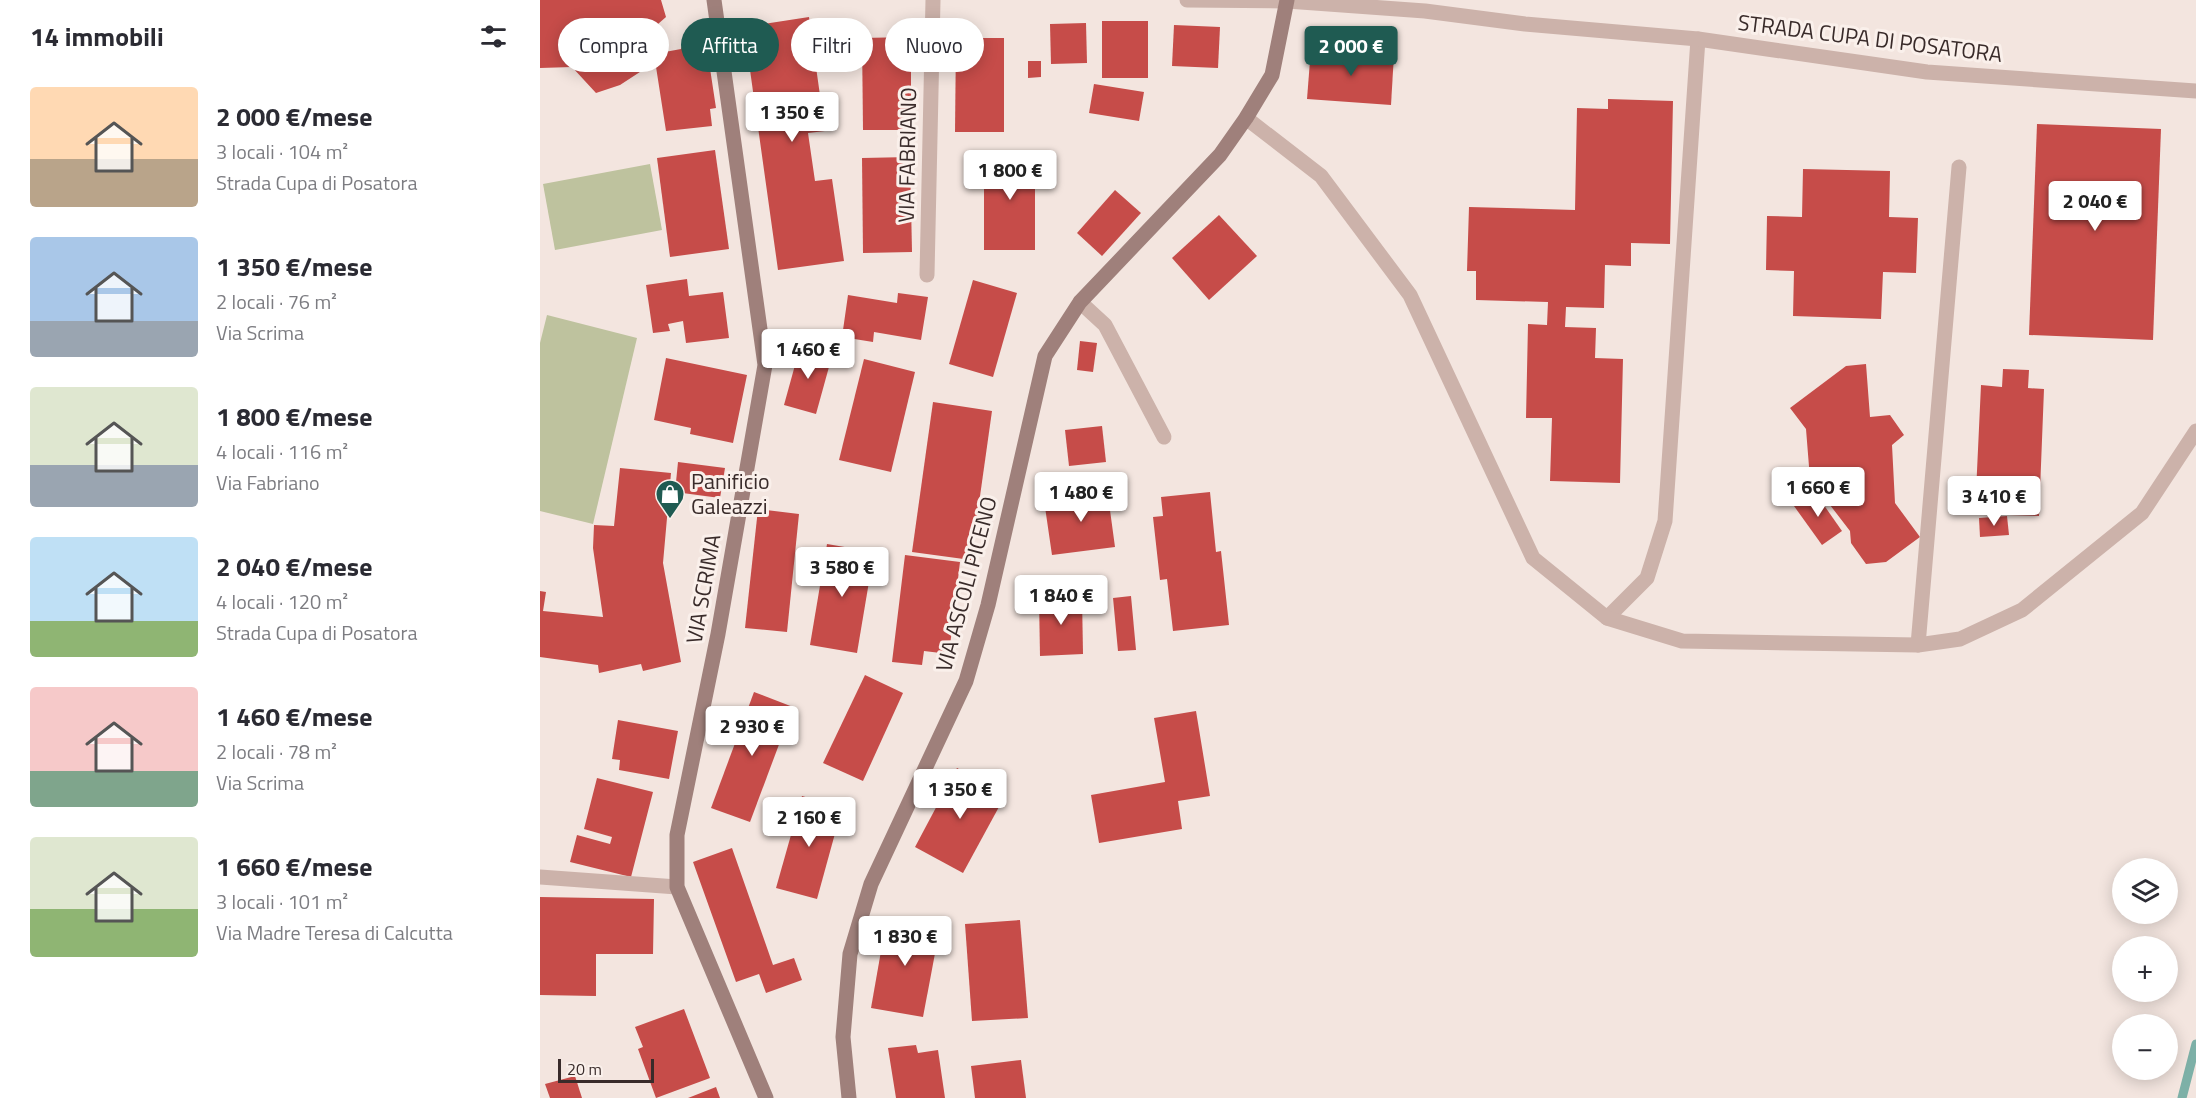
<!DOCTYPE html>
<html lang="it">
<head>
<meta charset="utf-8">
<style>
	:root { --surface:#fff; --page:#f7f7f7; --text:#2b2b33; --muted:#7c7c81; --accent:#1f5b52 }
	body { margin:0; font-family:"Titillium Web",sans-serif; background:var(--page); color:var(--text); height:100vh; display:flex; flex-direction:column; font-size:22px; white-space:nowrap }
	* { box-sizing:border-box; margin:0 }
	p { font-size:20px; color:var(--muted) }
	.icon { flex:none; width:33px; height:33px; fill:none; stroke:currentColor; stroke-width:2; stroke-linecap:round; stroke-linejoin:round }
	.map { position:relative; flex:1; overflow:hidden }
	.panel { display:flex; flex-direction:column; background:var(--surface); width:540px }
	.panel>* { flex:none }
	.guide { position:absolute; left:18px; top:18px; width:570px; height:54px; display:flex; gap:12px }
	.tools { position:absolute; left:1572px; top:858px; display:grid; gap:12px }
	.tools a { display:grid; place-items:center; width:66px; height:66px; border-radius:50%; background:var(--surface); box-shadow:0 3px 15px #0003; font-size:30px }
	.scale { position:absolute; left:18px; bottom:15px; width:96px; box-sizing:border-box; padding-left:6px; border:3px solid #392b2a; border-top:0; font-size:16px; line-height:21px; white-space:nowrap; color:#392b2a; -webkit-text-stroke:4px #faf0eb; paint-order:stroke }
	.price { position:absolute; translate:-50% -51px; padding:0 14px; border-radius:6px; background:#fff; color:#222; font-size:20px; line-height:39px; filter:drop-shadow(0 2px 3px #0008) }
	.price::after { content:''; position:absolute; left:50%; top:36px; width:18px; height:14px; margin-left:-9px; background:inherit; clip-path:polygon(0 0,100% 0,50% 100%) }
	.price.selected { background:var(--accent); color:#fff }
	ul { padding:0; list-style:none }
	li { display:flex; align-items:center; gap:18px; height:150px; padding:0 30px }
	li span { display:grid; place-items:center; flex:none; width:168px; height:120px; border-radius:6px; color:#555 }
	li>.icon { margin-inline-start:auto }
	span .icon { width:72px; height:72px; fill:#fffc; stroke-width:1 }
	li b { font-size:26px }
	h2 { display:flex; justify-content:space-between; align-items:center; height:72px; padding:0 30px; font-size:26px }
	.pill { padding:0 21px; border-radius:27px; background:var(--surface); box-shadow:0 3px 15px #0003; font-size:21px; line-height:54px }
	.pill.selected { background:var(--accent); color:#fff }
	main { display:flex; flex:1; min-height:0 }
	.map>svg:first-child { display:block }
</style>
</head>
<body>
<main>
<section class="panel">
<h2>14 immobili<svg class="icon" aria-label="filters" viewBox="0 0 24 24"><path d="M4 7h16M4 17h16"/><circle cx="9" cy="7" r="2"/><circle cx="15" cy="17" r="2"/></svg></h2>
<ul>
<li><span style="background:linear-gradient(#ffd9b3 60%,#b9a48a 0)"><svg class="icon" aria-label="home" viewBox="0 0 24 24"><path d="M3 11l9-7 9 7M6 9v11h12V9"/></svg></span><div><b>2 000 €/mese</b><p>3 locali · 104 m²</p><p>Strada Cupa di Posatora</p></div></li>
<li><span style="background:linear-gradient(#a9c7e8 70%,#9aa5b1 0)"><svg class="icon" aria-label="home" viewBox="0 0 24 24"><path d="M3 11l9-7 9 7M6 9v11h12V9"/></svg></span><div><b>1 350 €/mese</b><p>2 locali · 76 m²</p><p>Via Scrima</p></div></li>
<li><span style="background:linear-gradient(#dfe7d0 65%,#9aa5b1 0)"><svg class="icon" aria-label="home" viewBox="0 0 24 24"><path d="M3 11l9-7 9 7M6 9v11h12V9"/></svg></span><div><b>1 800 €/mese</b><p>4 locali · 116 m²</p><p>Via Fabriano</p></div></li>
<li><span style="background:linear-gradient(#bfe0f5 70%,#8fb573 0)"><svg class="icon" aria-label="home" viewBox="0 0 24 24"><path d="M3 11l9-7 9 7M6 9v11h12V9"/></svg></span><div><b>2 040 €/mese</b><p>4 locali · 120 m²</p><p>Strada Cupa di Posatora</p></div></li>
<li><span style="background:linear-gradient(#f6c9c9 70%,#7fa58c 0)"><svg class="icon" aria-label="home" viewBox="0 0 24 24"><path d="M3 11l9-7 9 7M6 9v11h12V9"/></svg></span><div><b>1 460 €/mese</b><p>2 locali · 78 m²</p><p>Via Scrima</p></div></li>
<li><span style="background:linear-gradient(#dfe7d0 60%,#8fb573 0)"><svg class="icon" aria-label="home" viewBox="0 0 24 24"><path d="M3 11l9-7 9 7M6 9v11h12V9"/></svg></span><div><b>1 660 €/mese</b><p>3 locali · 101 m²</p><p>Via Madre Teresa di Calcutta</p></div></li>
</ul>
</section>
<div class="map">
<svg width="1656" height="1098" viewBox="0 0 1656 1098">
	<rect width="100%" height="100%" fill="#f3e5df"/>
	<!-- green -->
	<g fill="#bec29e">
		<path d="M110,164L122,230L15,250L3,184Z"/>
		<path d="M7,315L97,338L53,524L0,511V343Z"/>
	</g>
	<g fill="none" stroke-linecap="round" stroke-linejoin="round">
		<!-- stream -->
		<path stroke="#7db0a7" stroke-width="9" d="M1642,1098L1656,1044"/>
	</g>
	<!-- building -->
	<g fill="#c64c49">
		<path d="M0,0H121L126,17L102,38L103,70L80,85L56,93L32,67L0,68Z"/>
		<path d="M269,17L285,131L268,133L275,181L292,179L304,261L238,270L204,27Z"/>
		<rect x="562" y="21" width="46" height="57"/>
		<path d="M546,23L547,63L511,64L510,24Z"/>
		<path d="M634,25L680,27L678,68L632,66Z"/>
		<path d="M371,37V130H323L322,38Z"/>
		<path d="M416,38H464V132H415Z"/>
		<path d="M166,42L176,108L170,109L172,126L126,131L114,54L141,49L142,45Z"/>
		<path d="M771,48L854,54L851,105L767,99Z"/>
		<path d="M488,61H501V77L488,78Z"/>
		<path d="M554,84L604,92L599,121L549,113Z"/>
		<path d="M1068,99L1133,101L1130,244L1091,243V266L1065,265L1064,308L1026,307L1025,327L1056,328L1055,358L1083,359L1080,483L1010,481L1012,418H986L988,324L1007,325L1008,302L936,300V271H927L929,207L1035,210L1037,108L1068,109Z"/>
		<path d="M1497,124L1621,129L1613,340L1489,335Z"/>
		<path d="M175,150L189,249L130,257L117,158Z"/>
		<path d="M495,152V250H444V153Z"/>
		<path d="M370,157L372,252L323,253L322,158Z"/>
		<path d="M1263,169L1350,171L1349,217L1378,218L1376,273L1343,272L1341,319L1253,316L1254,271L1226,270L1227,216L1262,217Z"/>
		<path d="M575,190L601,213L562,256L537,233Z"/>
		<path d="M679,215L717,256L669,300L632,258Z"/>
		<path d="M147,279L149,296L183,292L189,338L146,343L143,321L128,324L130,331L113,333L106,285Z"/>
		<path d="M433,280L477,293L453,377L409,364Z"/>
		<path d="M358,293L388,297L381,340L334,332L333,342L302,337L308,295L357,303Z"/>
		<path d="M540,341L557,343L553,372L537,370Z"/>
		<path d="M260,347L292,356L276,414L244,405Z"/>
		<path d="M126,358L207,375L193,443L150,434L151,428L114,420Z"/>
		<path d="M324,359L375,372L351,472L299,460Z"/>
		<path d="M1326,364L1330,417L1350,415L1364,435L1352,445L1355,503L1380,537L1346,562L1326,564L1311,543L1310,531L1270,479L1266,429L1250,408L1306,366Z"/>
		<path d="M1463,369L1489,370L1488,388L1504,389L1499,516L1435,514L1441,385L1462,387Z"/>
		<path d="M393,402L452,411L431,560L372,552Z"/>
		<path d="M562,426L566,462L529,466L525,430Z"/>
		<path d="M138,462L185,468L180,498L135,492Z"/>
		<path d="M80,468L131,473L123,563L141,662L103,671L101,664L59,673L58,665L0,657V591L6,592L3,611L63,617L53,548L54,525L74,526Z"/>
		<path d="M567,488L575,547L512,555L505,507L527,504L526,494Z"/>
		<path d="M1274,491L1302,531L1282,545L1254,506Z"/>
		<path d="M670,492L676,552L681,551L689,625L633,631L627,579L620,580L613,517L623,516L621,497Z"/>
		<path d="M218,509L259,514L247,632L205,628Z"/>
		<path d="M1467,516L1469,535L1440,537L1439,518Z"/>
		<path d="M287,544L334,552L317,653L270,645Z"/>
		<path d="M365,555L420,562L409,654L384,651L382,665L352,662Z"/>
		<path d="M591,596L596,650L578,651L573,598Z"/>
		<path d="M542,597L543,654L500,656L499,598Z"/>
		<path d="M325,675L363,693L323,781L283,763Z"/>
		<path d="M214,692L253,707L210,822L171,808Z"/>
		<path d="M656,711L670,796L638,801L642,829L559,843L551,795L625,782L614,718Z"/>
		<path d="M78,720L138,731L129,779L79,770L80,760L72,759Z"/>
		<path d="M417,768L466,794L423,873L375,847Z"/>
		<path d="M57,778L113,792L91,877L30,862L37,835L70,844L72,837L44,829Z"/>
		<path d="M262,796L302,808L277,899L236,888Z"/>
		<path d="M192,848L233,965L254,958L262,980L226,993L219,974L196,982L153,862Z"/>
		<path d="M0,897L114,899L113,954H56V996L0,995Z"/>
		<path d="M347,917L400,927L383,1017L331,1008Z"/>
		<path d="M480,920L488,1018L432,1021L425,924Z"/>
		<path d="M144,1009L170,1078L116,1098L98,1049L103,1047L95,1027Z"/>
		<path d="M376,1045L378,1053L398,1050L405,1098H356L348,1048Z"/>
		<path d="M481,1060L486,1098H435L431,1066Z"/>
		<path d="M35,1076L42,1098H10L5,1084Z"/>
		<path d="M176,1087L180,1098H148Z"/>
	</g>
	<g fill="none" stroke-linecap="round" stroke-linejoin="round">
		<!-- lane -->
		<g stroke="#ccb2aa" stroke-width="15">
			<path d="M540,302L565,325L624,437"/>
			<path d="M1067,618L1107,578L1125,521L1158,39"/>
			<path d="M1378,645L1419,167"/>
			<path d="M0,877L137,887"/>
		</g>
		<!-- street -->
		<g stroke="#ccb2aa" stroke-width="15">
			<path d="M647,0L747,1L885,11L985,24L1158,39L1387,72L1656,91"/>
			<path d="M706,118L781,176L870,295L993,558L1067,618L1142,641L1378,645L1420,639L1482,610L1602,513L1656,431"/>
			<path d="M387,275L393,0"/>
		</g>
		<!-- secondary -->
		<g stroke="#9f807b" stroke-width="15">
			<path d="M174,0L225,365L178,634L137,835V887L226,1098"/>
			<path d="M309,1098L303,1037L310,954L331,884L426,681L448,605L505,356L540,302L680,155L706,118L732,75L747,0"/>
		</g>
	</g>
	<!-- icons -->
	<defs>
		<g id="shop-pin" transform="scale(1.5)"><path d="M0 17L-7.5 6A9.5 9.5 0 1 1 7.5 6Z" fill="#1f5b52" stroke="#faf0eb"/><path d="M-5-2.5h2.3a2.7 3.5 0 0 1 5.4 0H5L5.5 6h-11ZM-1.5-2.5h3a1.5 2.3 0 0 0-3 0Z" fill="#fff"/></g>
	</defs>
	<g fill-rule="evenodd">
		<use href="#shop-pin" x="130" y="494"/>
	</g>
	<g text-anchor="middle" stroke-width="6" stroke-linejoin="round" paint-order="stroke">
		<!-- street labels -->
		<g font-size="22" fill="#392b2a" stroke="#faf0eb">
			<text transform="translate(1330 38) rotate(7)" y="8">STRADA CUPA DI POSATORA</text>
			<text transform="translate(367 155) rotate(-89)" y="8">VIA FABRIANO</text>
			<text transform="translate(426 584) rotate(-75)" y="8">VIA ASCOLI PICENO</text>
			<text transform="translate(163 589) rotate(-80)" y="8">VIA SCRIMA</text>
		</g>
		<!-- poi labels -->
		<g font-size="22" fill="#392b2a" stroke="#faf0eb" text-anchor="start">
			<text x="151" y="489">Panificio<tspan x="151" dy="25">Galeazzi</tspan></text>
		</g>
	</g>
</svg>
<div class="tools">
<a><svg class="icon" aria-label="layers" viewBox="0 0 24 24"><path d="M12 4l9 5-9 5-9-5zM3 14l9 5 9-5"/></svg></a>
<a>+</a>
<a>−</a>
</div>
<div class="scale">20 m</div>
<b class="price selected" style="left:811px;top:77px">2 000 €</b>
<b class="price" style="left:252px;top:143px">1 350 €</b>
<b class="price" style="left:470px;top:201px">1 800 €</b>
<b class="price" style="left:1555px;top:232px">2 040 €</b>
<b class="price" style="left:268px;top:380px">1 460 €</b>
<b class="price" style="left:1278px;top:518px">1 660 €</b>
<b class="price" style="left:541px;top:523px">1 480 €</b>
<b class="price" style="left:1454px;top:527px">3 410 €</b>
<b class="price" style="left:302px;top:598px">3 580 €</b>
<b class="price" style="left:521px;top:626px">1 840 €</b>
<b class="price" style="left:212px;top:757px">2 930 €</b>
<b class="price" style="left:420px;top:820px">1 350 €</b>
<b class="price" style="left:269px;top:848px">2 160 €</b>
<b class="price" style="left:365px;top:967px">1 830 €</b>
<div class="guide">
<a class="pill">Compra</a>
<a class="pill selected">Affitta</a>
<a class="pill">Filtri</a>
<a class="pill">Nuovo</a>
</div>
</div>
</main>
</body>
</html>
